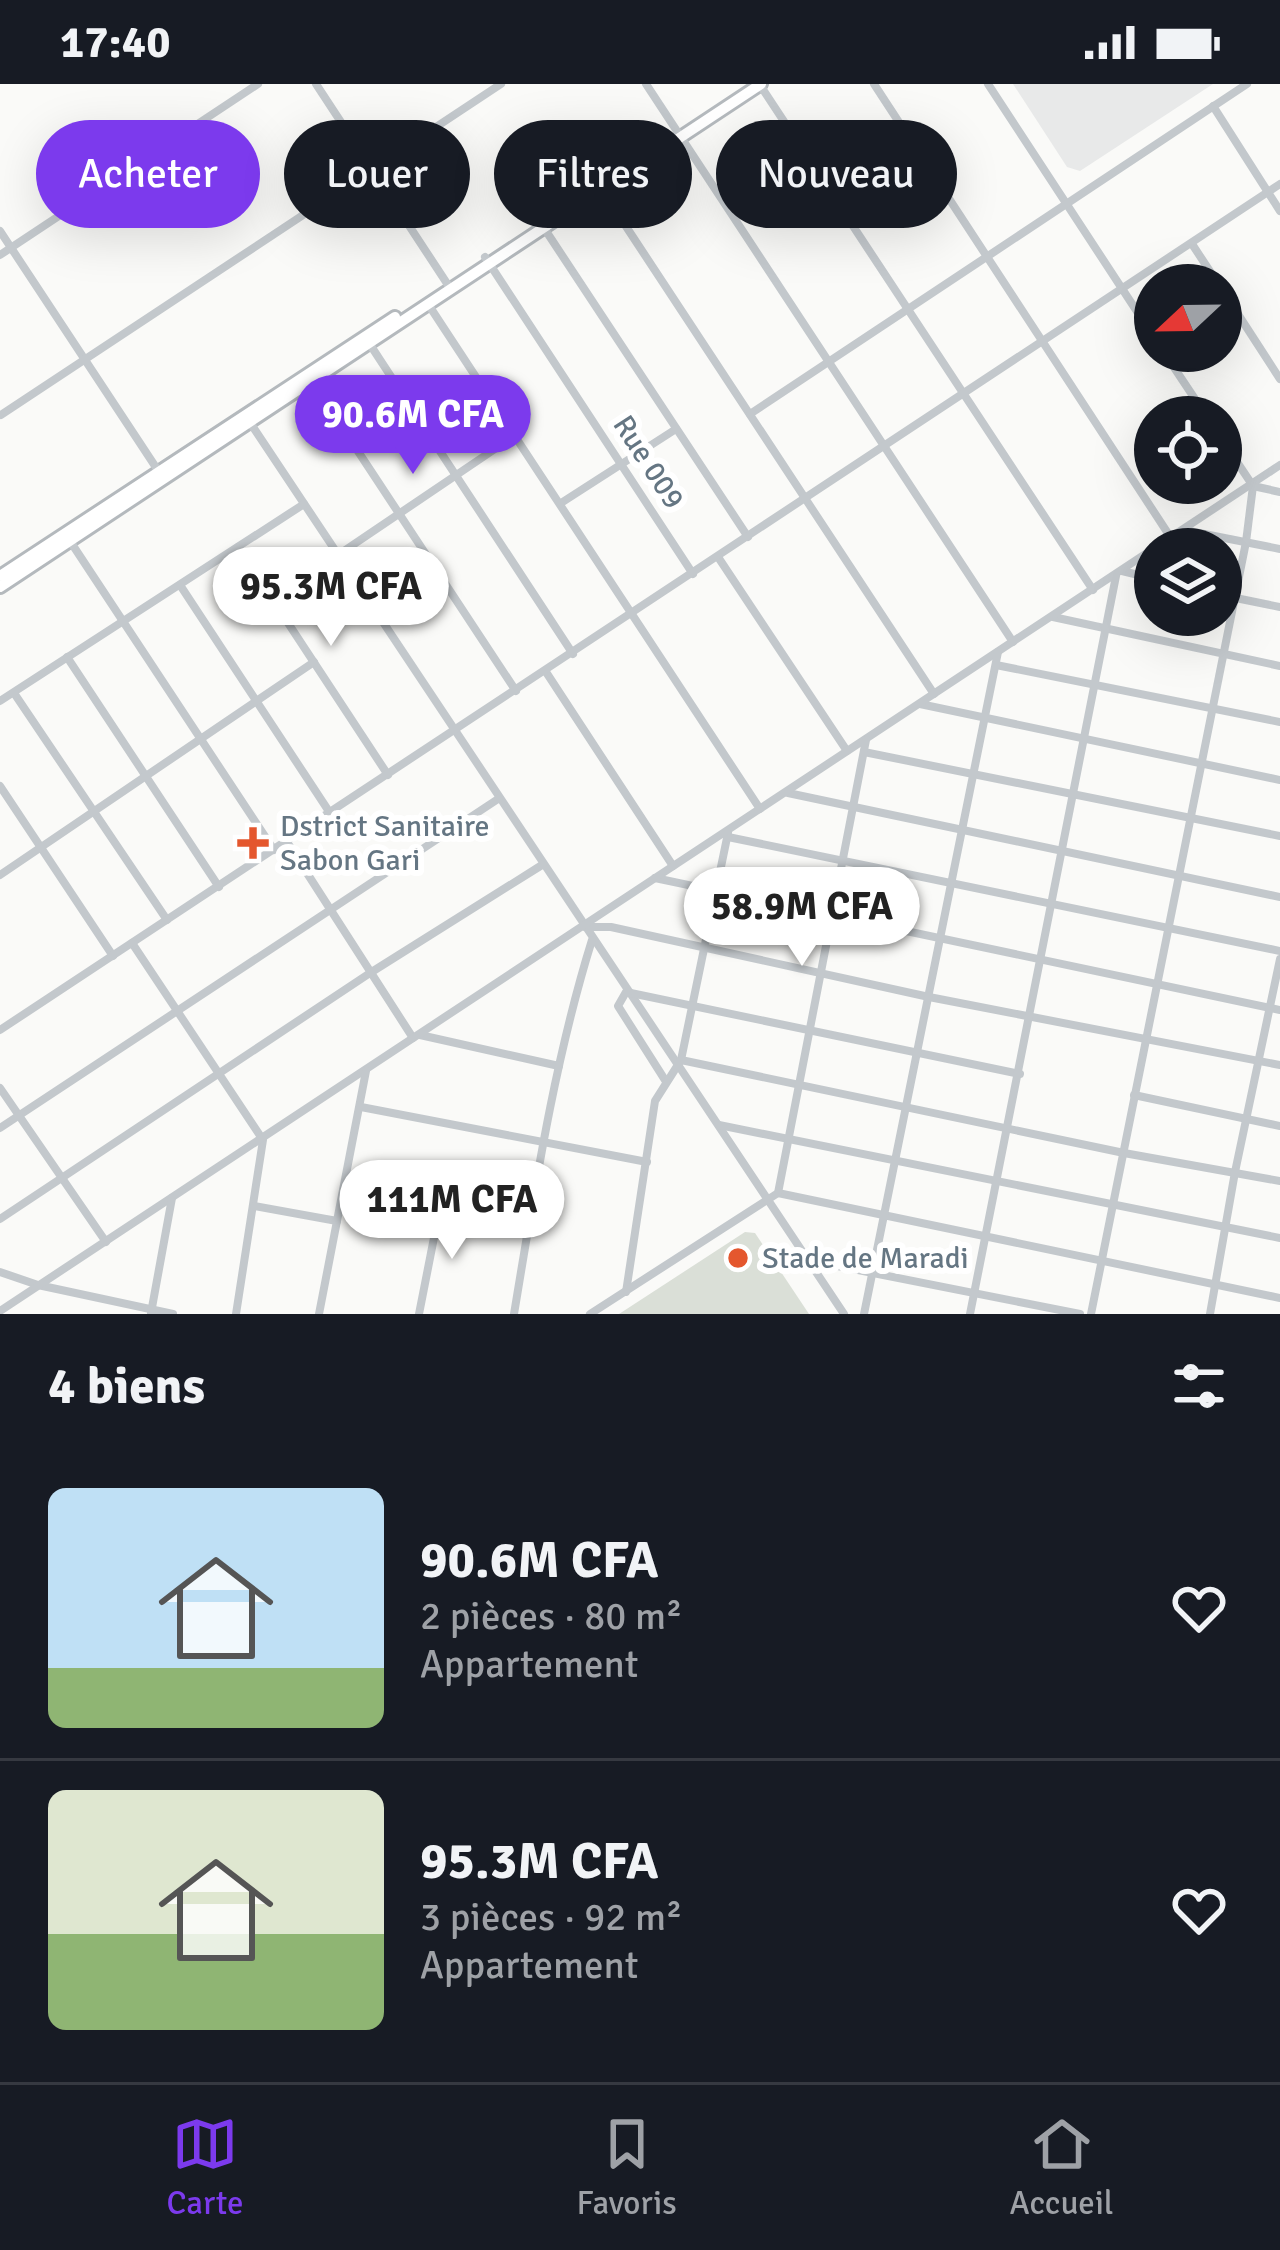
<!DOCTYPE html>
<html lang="fr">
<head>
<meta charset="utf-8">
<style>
	:root { --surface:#171b24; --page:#242831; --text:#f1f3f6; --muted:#9ea1a6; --line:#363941; --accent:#7c3aed }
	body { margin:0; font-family:Signika,sans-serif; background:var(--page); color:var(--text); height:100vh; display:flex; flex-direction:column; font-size:45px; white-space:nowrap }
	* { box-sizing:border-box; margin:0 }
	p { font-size:39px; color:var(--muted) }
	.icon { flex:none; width:66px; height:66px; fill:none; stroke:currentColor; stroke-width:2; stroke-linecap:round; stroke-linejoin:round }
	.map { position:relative; height:1230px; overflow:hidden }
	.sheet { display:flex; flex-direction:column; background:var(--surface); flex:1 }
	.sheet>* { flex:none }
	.guide { position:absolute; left:36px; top:36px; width:1209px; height:108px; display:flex; gap:24px }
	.needle { width:78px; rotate:248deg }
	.tools { position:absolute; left:1134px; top:180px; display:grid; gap:24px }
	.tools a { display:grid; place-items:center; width:108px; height:108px; border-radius:50%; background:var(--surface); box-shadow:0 12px 48px #0002; font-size:60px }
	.price { position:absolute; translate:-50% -102px; padding:0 27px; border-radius:42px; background:#fff; color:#222; font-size:39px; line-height:78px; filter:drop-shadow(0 3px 6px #0008) }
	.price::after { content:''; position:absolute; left:50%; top:72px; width:36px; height:27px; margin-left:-18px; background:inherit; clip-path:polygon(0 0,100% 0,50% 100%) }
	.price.active { background:var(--accent); color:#fff }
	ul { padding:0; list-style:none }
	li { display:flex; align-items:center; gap:36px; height:300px; padding:0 48px }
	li+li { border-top:3px solid var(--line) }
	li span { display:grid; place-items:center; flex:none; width:336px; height:240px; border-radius:18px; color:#555 }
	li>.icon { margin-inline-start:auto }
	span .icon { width:144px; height:144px; fill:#fffc; stroke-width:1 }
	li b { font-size:51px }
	h2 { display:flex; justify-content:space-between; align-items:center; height:144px; padding:0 48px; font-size:51px }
	.chip { padding:0 42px; border-radius:54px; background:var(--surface); box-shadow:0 12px 48px #0002; font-size:42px; line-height:108px }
	.chip.active { background:var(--accent); color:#fff }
	.status { display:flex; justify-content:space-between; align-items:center; height:84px; padding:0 60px; background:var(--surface); direction:ltr }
	.status svg { height:33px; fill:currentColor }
	.menu { display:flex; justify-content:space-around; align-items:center; height:168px; border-top:3px solid var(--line); background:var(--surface); font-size:33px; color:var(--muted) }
	.menu a { display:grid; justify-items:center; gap:6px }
	.menu .active { color:var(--accent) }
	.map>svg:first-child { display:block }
</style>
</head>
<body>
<div class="status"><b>17:40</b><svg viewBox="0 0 49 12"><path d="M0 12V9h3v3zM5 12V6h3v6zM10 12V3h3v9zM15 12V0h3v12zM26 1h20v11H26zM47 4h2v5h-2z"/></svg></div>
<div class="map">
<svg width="1280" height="1230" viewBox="0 0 1280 1230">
	<rect width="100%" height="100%" fill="#fafaf8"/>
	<!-- built -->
	<path fill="#e8e9e9" d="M1013,0H1213L1080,87L1067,83Z"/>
	<!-- green -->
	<path fill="#dadfd7" d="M745,1148L755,1149L809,1230H619Z"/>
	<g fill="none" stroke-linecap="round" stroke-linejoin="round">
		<!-- highway casing -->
		<g stroke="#b4b9bd" stroke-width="16">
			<g id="highway">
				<path d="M601,98L655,61"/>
				<path d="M0,492L395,233"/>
				<path d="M0,503L761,0"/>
			</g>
		</g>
		<!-- minor -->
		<g stroke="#c3c8cc" stroke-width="8">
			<path d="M316,0L450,204"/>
			<path d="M646,0L1013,558"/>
			<path d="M874,0L1171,454"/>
			<path d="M988,0L1155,255"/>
			<path d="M760,1L1093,506"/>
			<path d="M1213,22L1280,127"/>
			<path d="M602,106L934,610"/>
			<path d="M544,144L748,453"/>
			<path d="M0,147L159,388"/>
			<path d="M1192,160L1219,201"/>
			<path d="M0,171L258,0"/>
			<path d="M485,173L693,490"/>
			<path d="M1221,204L1280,295"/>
			<path d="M428,220L760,725"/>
			<path d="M369,259L573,570"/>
			<path d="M1163,267L1207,333"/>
			<path d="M309,293L516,607"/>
			<path d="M750,330L1247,0"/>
			<path d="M1,331L501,0"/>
			<path d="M249,337L844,1230"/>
			<path d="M1221,354L1253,402L1280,408"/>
			<path d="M561,419L676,345"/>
			<path d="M1184,446L1280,465"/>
			<path d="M70,457L274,766"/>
			<path d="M238,463L388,691"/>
			<path d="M338,471L514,352"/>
			<path d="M718,473L847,667"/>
			<path d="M1122,487L1155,495"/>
			<path d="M180,501L330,729"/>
			<path d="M1221,511L1280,523"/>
			<path d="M1053,533L1280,582"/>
			<path d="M67,573L219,803"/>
			<path d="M996,581L1280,638"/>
			<path d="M546,588L673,782"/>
			<path d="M14,609L167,836"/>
			<path d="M0,617L304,420"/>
			<path d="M920,620L1280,696"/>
			<path d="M864,668L1280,752"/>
			<path d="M0,702L113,872"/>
			<path d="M788,709L1280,813"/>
			<path d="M728,753L1280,867"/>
			<path d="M287,758L413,954"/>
			<path d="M0,791L314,578"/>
			<path d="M655,794L1280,926"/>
			<path d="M585,843H611L929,913L1280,981"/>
			<path d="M132,859L263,1056L236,1230"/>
			<path d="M0,946L1280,100"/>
			<path d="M420,951L559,982"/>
			<path d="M681,976L728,749"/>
			<path d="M665,996L618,922L626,908L1020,990"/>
			<path d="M0,1004L106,1158"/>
			<path d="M1134,1011L1280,1042"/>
			<path d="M361,1023L647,1078"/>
			<path d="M719,1041L1280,1154"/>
			<path d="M0,1044L498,715"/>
			<path d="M345,1102L530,1135"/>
			<path d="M778,1109L1280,1214"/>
			<path d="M254,1122L337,1137"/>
			<path d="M0,1135L370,889L542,781"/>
			<path d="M807,1176L1080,1230"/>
			<path d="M0,1188L38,1201L173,1230"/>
			<path d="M626,1208L655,1017L681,976L1124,1069L1280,1097"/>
			<path d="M0,1227L1280,381"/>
			<path d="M151,1229L172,1114"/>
			<path d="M319,1230L366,987"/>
			<path d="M419,1230L441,1118"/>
			<path d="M514,1230C535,1104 554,978 592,856"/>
			<path d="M590,1230L778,1109L866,656"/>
			<path d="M864,1230L998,568"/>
			<path d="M970,1230L1116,492"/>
			<path d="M1091,1230L1246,458L1253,402"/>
			<path d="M1210,1230L1235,1088L1280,875"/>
		</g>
		<!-- highway -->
		<use href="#highway" stroke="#fff" stroke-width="10"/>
	</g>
	<!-- markers -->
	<g fill="#e4572e" stroke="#fff" stroke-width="4.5">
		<path d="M247 741h12v12h12v12h-12v12h-12v-12h-12v-12h12z"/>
		<circle cx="738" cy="1174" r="12"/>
	</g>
	<g text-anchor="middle" stroke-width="12" stroke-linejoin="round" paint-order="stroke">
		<!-- street labels -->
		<g font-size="30" fill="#657683" stroke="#fff">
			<text transform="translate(649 378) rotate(57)" y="10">Rue 009</text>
		</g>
		<!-- poi labels -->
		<g font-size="30" fill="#657683" stroke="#fff" text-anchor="start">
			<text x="280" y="752">Dstrict Sanitaire<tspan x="280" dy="34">Sabon Gari</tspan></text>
			<text x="762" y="1184">Stade de Maradi</text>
		</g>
	</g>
</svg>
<div class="tools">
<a><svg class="needle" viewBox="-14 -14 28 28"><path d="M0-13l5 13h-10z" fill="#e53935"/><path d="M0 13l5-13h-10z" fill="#9ea1a6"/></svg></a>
<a><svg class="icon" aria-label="locate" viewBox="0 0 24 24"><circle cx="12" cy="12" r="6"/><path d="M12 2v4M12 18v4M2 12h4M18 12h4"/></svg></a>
<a><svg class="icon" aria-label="layers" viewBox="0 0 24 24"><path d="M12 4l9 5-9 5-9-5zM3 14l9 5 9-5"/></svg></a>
</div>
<b class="price active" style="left:413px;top:393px">90.6M CFA</b>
<b class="price" style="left:331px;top:565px">95.3M CFA</b>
<b class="price" style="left:802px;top:885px">58.9M CFA</b>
<b class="price" style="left:452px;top:1178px">111M CFA</b>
<div class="guide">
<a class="chip active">Acheter</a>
<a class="chip">Louer</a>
<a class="chip">Filtres</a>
<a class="chip">Nouveau</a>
</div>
</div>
<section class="sheet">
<h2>4 biens<svg class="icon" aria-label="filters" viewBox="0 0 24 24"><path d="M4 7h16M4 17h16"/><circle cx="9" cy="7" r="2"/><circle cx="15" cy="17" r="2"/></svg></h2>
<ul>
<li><span style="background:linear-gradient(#bfe0f5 75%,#8fb573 0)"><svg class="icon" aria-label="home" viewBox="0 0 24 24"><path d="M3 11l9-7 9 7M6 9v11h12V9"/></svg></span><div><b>90.6M CFA</b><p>2 pièces · 80 m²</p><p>Appartement</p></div><svg class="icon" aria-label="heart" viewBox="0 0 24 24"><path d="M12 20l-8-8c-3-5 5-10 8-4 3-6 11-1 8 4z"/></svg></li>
<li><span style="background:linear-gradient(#dfe7d0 60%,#8fb573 0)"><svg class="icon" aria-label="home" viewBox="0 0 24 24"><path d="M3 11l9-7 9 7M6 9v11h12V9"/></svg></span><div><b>95.3M CFA</b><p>3 pièces · 92 m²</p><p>Appartement</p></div><svg class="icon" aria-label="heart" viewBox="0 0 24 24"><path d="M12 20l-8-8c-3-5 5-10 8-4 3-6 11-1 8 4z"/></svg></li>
</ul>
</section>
<nav class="menu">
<a class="active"><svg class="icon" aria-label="map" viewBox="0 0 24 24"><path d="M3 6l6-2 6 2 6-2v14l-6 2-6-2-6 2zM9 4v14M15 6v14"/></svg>Carte</a>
<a><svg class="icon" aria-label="saved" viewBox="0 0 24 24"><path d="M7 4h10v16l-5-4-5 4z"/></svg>Favoris</a>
<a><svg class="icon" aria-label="home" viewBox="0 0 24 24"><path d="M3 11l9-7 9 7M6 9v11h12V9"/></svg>Accueil</a>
</nav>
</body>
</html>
